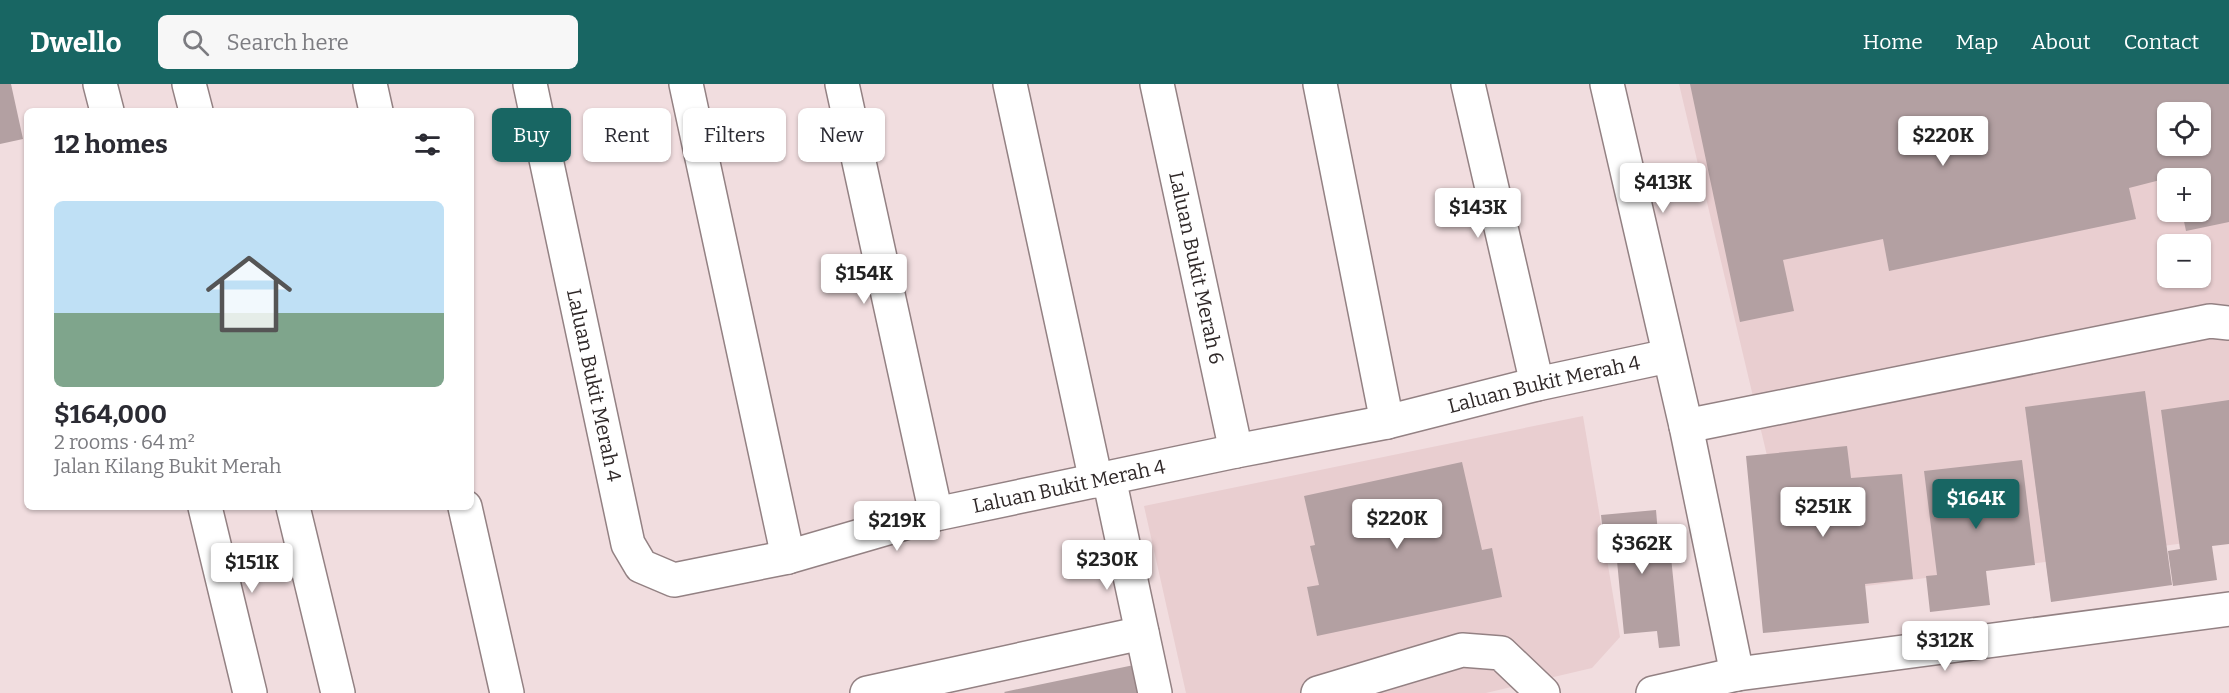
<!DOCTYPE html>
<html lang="en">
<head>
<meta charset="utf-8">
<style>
	:root { --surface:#fff; --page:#f7f7f7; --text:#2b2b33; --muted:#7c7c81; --line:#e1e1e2; --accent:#186663 }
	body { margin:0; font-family:Bitter,serif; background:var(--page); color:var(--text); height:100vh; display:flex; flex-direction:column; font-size:22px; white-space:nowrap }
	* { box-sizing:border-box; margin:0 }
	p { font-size:20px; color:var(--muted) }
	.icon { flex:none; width:33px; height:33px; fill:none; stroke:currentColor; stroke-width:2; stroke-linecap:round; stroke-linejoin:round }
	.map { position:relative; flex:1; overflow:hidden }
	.sheet { position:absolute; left:24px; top:24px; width:450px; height:402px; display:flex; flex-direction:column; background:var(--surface); border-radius:9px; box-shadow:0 2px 4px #0004 }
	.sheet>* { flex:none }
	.guide { position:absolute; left:492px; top:24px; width:570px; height:54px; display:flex; gap:12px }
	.tools { position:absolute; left:2157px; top:18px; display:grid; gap:12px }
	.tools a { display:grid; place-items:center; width:54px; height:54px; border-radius:9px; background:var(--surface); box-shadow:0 2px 4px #0004; font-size:30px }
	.price { position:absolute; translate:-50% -51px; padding:0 14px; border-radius:6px; background:#fff; color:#222; font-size:20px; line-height:39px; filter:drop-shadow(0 2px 3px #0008) }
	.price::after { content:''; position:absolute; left:50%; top:36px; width:18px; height:14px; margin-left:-9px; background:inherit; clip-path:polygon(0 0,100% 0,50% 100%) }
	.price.selected { background:var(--accent); color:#fff }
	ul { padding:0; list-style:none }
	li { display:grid; align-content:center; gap:12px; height:318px; padding:0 30px }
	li+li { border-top:2px solid var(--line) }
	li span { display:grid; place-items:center; height:186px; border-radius:9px; color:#555 }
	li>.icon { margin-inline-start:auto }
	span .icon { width:108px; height:108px; fill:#fffc; stroke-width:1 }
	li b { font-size:26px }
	h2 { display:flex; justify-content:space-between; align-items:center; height:72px; padding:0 30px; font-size:26px }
	.pill { padding:0 21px; border-radius:9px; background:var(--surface); box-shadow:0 2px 4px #0004; font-size:21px; line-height:54px }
	.pill.selected { background:var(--accent); color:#fff }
	header { display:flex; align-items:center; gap:36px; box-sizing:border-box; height:84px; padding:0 30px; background:var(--accent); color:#fff }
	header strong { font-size:28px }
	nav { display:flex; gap:33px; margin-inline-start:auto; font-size:21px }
	.search { width:420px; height:54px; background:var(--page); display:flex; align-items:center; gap:15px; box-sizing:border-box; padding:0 21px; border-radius:9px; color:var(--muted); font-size:22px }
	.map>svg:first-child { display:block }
</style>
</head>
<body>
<header>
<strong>Dwello</strong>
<div class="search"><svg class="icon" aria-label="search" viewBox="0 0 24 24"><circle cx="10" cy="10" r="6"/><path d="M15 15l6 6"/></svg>Search here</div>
<nav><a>Home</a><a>Map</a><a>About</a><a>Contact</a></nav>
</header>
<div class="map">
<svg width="2229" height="609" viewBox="0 0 2229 609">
	<rect width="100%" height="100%" fill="#f1dddf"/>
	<!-- built -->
	<g fill="#e9ced0" fill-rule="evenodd">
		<path d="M1679,0H2229V453L1800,511ZM2168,28H2200V62H2168ZM2168,94H2200V128H2168ZM2168,160H2200V194H2168Z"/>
		<path d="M1583,332L1620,553L1592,584L1486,609H1186L1144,422Z"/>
	</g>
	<!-- building -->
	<g fill="#b3a0a2" fill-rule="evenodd">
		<path d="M0,0H11L23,55L0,60Z"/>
		<path d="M1690,0H2229V138L2186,147L2182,128H2200V94H2168L2129,104L2136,135L1889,187L1883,155L1783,176L1794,227L1740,238ZM2168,28H2200V62H2168Z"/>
		<path d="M2145,307L2172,501L2051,518L2025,323Z"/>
		<path d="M2229,316V460L2212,462L2217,496L2173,502L2168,467L2180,465L2161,326Z"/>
		<path d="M1847,362L1851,394L1902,390L1913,495L1865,500L1869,539L1763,549L1746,372Z"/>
		<path d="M2022,376L2035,481L1986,487L1990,521L1930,528L1926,492L1937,491L1924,387Z"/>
		<path d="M1462,378L1482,466L1492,464L1502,513L1317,552L1307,503L1319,501L1310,462L1315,461L1304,412Z"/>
		<path d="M1656,426L1660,474L1671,473L1680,562L1659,564L1657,547L1624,550L1617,477L1606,478L1601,431Z"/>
		<path d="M1134,581L1140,609H1005L1004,608Z"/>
	</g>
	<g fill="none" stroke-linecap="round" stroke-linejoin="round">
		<!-- minor casing -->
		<g stroke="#938183" stroke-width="36">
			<g id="minor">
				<path d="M100,0L107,27"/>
				<path d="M189,0L196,27"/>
				<path d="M370,0L376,27"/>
				<path id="s1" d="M530,0L628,460L641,482L674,496L788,473L936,430L1236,367L1387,338L1537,300L1668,272"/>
				<path d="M686,0L788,473"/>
				<path d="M842,0L936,430"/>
				<path d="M1010,0L1096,397"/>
				<path id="s2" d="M1157,0L1236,367"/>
				<path d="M1320,0L1387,338"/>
				<path d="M1468,0L1537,300"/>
				<path d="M1607,0L1686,342L1737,590"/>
				<path d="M1686,342L2210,237L2229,239"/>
				<path d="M1109,394L1155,609"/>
				<path d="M205,423L250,609"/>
				<path d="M293,423L338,609"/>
				<path d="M465,423L507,609"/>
				<path d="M867,609L1142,549"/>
				<path d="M1318,609L1462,566L1501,569L1543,609"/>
				<path d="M1653,609L1737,590L2229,525"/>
			</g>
		</g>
		<!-- minor -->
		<use href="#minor" stroke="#fff" stroke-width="33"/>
	</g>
	<g text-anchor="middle" stroke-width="5" stroke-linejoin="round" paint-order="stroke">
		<!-- street labels -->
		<g font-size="20" fill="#2f2828" stroke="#fff">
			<text dy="7" stroke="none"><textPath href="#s2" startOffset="188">Laluan Bukit Merah 6</textPath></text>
			<text dy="7" stroke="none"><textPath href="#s1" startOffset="1424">Laluan Bukit Merah 4</textPath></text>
			<text dy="7" stroke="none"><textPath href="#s1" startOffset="308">Laluan Bukit Merah 4</textPath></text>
			<text dy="7" stroke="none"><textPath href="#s1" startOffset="938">Laluan Bukit Merah 4</textPath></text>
		</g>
	</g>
</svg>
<div class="tools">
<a><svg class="icon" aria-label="locate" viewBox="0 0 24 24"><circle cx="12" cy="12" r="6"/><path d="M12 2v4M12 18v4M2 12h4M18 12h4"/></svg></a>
<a>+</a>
<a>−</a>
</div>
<b class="price" style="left:1943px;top:83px">$220K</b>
<b class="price" style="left:1663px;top:130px">$413K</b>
<b class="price" style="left:1478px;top:155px">$143K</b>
<b class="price" style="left:864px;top:221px">$154K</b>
<b class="price selected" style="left:1976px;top:446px">$164K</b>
<b class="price" style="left:1823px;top:454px">$251K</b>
<b class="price" style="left:1397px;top:466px">$220K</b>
<b class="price" style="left:897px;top:468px">$219K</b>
<b class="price" style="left:1642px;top:491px">$362K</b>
<b class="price" style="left:1107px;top:507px">$230K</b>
<b class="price" style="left:252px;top:510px">$151K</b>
<b class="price" style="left:1945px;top:588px">$312K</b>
<div class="guide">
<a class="pill selected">Buy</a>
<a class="pill">Rent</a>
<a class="pill">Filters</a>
<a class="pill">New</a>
</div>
<section class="sheet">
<h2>12 homes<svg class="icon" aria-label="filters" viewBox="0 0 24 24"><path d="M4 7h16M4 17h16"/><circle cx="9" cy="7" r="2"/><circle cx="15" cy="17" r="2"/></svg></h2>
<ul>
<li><span style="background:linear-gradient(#bfe0f5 60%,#7fa58c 0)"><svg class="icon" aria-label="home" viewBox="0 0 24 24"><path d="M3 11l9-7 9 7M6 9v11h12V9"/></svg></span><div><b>$164,000</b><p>2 rooms · 64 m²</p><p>Jalan Kilang Bukit Merah</p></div></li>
</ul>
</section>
</div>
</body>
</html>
